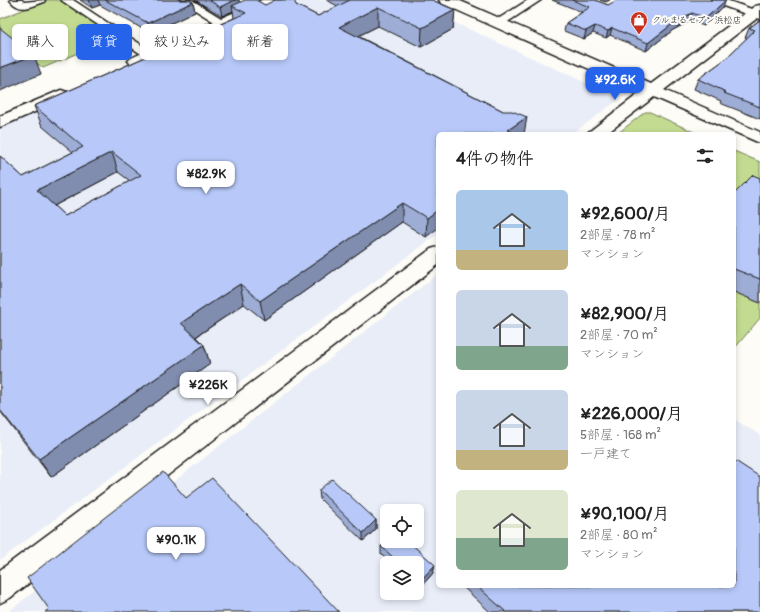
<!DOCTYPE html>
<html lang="ja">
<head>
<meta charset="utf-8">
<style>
	:root { --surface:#fff; --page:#f2f2f2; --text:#222; --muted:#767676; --accent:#2563eb }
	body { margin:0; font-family:Pangolin,"Klee One",sans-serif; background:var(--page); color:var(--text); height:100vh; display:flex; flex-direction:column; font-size:15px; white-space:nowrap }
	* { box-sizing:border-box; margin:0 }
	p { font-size:13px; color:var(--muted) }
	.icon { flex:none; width:22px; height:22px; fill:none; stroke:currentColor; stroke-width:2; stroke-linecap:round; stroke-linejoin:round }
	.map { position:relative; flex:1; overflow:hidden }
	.side { position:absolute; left:436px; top:132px; width:300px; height:456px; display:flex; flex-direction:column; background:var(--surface); border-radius:6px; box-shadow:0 2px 6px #0003 }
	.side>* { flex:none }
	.guide { position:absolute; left:12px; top:24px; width:364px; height:36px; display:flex; gap:8px }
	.fabs { position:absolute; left:380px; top:504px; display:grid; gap:8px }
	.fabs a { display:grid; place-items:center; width:44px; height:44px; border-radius:6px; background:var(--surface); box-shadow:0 2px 6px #0003; font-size:20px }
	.price { position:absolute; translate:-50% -34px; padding:0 9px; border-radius:8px; background:#fff; color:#222; font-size:13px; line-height:26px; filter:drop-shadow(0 1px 2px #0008) }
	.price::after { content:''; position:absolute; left:50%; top:24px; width:12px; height:9px; margin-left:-6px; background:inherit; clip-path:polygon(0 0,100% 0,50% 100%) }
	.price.selected { background:var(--accent); color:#fff }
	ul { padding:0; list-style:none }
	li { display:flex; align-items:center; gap:12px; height:100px; padding:0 20px }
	li span { display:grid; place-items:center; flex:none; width:112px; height:80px; border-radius:6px; color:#555 }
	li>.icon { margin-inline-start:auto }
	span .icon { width:48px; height:48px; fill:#fffc; stroke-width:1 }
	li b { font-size:17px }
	h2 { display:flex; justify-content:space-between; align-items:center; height:48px; padding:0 20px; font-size:17px }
	.chip { padding:0 14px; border-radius:6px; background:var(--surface); box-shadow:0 2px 6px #0003; font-size:14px; line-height:36px }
	.chip.selected { background:var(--accent); color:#fff }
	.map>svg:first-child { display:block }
</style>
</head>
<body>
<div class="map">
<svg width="760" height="612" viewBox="0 0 760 612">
	<rect width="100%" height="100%" fill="#fdfcf7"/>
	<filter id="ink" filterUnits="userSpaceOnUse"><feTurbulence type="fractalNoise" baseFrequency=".025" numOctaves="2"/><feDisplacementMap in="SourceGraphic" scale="8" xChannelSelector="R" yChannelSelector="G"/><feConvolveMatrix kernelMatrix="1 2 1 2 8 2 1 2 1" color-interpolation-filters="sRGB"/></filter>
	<g filter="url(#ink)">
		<!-- built -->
		<g fill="#e8edf8" fill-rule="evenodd">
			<path d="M284,0H405L617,97L618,100L572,134H438V234L0,560V127Z"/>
			<path d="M438,274V586H734V419L760,435V612H8ZM387,511H417V541H387ZM387,563H417V593H387Z"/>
		</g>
		<!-- green -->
		<g fill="#c3db91" stroke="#707c56">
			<path d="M47,0H60L115,37L43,68L0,34V19Z"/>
			<path d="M645,112H650L698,134H617Z"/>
			<path d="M734,151L760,162V318L734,349Z"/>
		</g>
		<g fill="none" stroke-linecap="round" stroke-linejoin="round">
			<!-- street casing -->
			<g stroke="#1c1c1c" stroke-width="3">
				<g id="street">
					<path d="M10,0H22L24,2L45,0L44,2C30,7 20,13 10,0Z"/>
					<path d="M61,0H73L157,55L155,58H147Z"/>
					<path d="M179,0H192L229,23L227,25H219Z"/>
					<path d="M528,0H541L503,25H495L493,23L495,21Z"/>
					<path d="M711,0H726L760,12V19L712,2Z"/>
				</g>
			</g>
			<!-- secondary casing -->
			<g stroke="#1c1c1c" stroke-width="3">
				<g id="secondary">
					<path d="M262,0H281L279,3L141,64H131L128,61L131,58Z"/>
					<path d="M439,0H458L651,84L755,6L760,5V16L664,90L760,132V143L654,97L606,134H586L641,92L441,3Z"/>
					<path d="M61,90L67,92L69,95L67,98L0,127V116Z"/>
					<path d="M438,247V265L10,598L0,603V570L431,249Z"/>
				</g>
			</g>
			<!-- street -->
			<use href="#street" fill="#fdfcf7" fill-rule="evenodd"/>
			<!-- secondary -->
			<use href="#secondary" fill="#fdfcf7" fill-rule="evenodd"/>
		</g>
		<!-- wall -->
		<g fill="#9eadd6" stroke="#1c1c1c" fill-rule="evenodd">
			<path d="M80,0H189L193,2L195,12L150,33L100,5L92,8Z"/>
			<path d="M195,0H239V3L265,5H296L318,16L338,6L326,0H432L455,10L453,29L421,47L378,26L358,36L503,111L426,237L402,222L264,320L244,304L196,337L204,345L210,364L51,477L0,411V156L23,177L73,152L42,126L34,106L234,18L233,11L222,16ZM118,172L130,181L65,216L54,206Z"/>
			<path d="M552,0H595L608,5L723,7L704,26L690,21L673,30L646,51L610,35L606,38L593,33L584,39L564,31L566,23L582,12Z"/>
			<path d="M600,0H610L606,2Z"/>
			<path d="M760,20V119L720,103L721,101L694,89L698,79L724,60L747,38H745L749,28Z"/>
			<path d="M760,178V303L734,292V194Z"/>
			<path d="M319,490L376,520V529L363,541L320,499Z"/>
			<path d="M381,546L435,565L433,573L418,590L417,589V563H390L381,554Z"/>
			<path d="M462,586H734L760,612H490Z"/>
		</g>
		<!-- shaded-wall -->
		<g fill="#818dae" stroke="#1c1c1c">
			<path d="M89,0H98L100,5L92,8Z"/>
			<path d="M235,0H239L240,8L232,6L233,11L222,16L220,7Z"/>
			<path d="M726,0L723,7L704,26L706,18Z"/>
			<path d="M193,2L195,12L150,33L148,23Z"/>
			<path d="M378,7V26L340,45L339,27Z"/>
			<path d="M455,10L453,29L421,47L422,28Z"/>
			<path d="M692,13L690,21L673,30L646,51L648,43L675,22Z"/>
			<path d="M595,26L593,33L584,39L586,31Z"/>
			<path d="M612,28L610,35L606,38L608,31Z"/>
			<path d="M34,55L41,74L0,91V68Z"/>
			<path d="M527,117L524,134H508V130Z"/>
			<path d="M112,152L118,172L46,210L37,190Z"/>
			<path d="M402,203V222L264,320L260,301Z"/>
			<path d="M438,210V228L426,237L427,218Z"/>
			<path d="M240,284L244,304L188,342L181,323Z"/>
			<path d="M204,345L210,364L51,477L39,459Z"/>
			<path d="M376,520V529L363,541V533Z"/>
			<path d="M435,565L433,573L418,590L419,582Z"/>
		</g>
		<!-- building -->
		<g fill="#b8c9f9" stroke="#1c1c1c" fill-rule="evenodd">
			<path d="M105,0H189L193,2L148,23Z"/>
			<path d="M209,0H235L220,7Z"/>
			<path d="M245,0H256L265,5L275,0H294L296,5L318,16L350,0H432L455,10L422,28L378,7L339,27L503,111H512L527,117L508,130L516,134H438V210L427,218L402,203L260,301L240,284L181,323L204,345L39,459L0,410V156L23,177L83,147L34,106L246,13L232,6ZM112,152L141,175L65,216L37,190Z"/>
			<path d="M572,0H595L608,5L617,0H726L706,18L692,13L675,22L648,43L612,28L608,31L595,26L586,31L566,23L590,7Z"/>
			<path d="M760,20V107L724,93L726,92L698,79L724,60L755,30L749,28Z"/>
			<path d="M0,28L34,55L0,68Z"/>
			<path d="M753,175L760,178V279L734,269V194Z"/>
			<path d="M734,460L760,477V612H506L477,586H734Z"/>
			<path d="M163,472L186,498L212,478L339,612H45L49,609L27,578Z"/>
			<path d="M332,479L376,520L363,533L319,490Z"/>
			<path d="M387,540V541H408L435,565L419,582L417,580V563H399L381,546Z"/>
		</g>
	</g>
	<!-- icons -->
	<defs>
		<g id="shop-pin" transform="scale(0.9)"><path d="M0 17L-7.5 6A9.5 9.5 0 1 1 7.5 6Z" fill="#c8321e" stroke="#fdfcf7"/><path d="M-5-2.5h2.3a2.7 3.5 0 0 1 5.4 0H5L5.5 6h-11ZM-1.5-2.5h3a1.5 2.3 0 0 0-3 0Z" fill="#fff"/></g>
	</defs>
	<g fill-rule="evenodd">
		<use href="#shop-pin" x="639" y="20"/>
	</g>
	<g text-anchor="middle" stroke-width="4" stroke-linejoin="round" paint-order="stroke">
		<!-- far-poi labels -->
		<g font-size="9" fill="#1c1c1c" stroke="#fdfcf7" text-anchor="start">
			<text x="652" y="23">クルまるセブン浜松店</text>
		</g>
	</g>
</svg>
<div class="fabs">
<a><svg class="icon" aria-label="locate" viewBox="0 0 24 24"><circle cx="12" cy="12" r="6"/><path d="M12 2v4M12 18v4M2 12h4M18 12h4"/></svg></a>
<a><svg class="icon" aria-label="layers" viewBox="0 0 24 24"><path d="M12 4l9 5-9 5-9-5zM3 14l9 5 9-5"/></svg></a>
</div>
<b class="price selected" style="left:615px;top:101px">¥92.6K</b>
<b class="price" style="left:206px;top:195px">¥82.9K</b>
<b class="price" style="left:208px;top:406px">¥226K</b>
<b class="price" style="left:176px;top:561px">¥90.1K</b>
<div class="guide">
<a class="chip">購入</a>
<a class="chip selected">賃貸</a>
<a class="chip">絞り込み</a>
<a class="chip">新着</a>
</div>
<section class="side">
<h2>4件の物件<svg class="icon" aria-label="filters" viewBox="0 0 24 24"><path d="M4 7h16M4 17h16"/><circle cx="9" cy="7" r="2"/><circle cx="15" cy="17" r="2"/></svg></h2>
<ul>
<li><span style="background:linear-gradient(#a9c7e8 75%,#c2b280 0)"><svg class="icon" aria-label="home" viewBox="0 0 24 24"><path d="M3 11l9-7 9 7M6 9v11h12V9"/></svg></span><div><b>¥92,600/月</b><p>2部屋 · 78 m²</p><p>マンション</p></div></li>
<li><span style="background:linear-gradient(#c9d6e8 70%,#7fa58c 0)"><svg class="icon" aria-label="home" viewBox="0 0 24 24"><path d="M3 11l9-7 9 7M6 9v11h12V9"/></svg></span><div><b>¥82,900/月</b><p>2部屋 · 70 m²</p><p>マンション</p></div></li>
<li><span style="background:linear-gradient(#c9d6e8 75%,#c2b280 0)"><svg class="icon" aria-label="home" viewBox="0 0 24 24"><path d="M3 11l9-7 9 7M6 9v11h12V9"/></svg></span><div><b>¥226,000/月</b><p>5部屋 · 168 m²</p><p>一戸建て</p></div></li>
<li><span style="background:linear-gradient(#dfe7d0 60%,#7fa58c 0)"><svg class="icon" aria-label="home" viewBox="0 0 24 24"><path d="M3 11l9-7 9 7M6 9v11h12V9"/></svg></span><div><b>¥90,100/月</b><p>2部屋 · 80 m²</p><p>マンション</p></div></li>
</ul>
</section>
</div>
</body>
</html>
